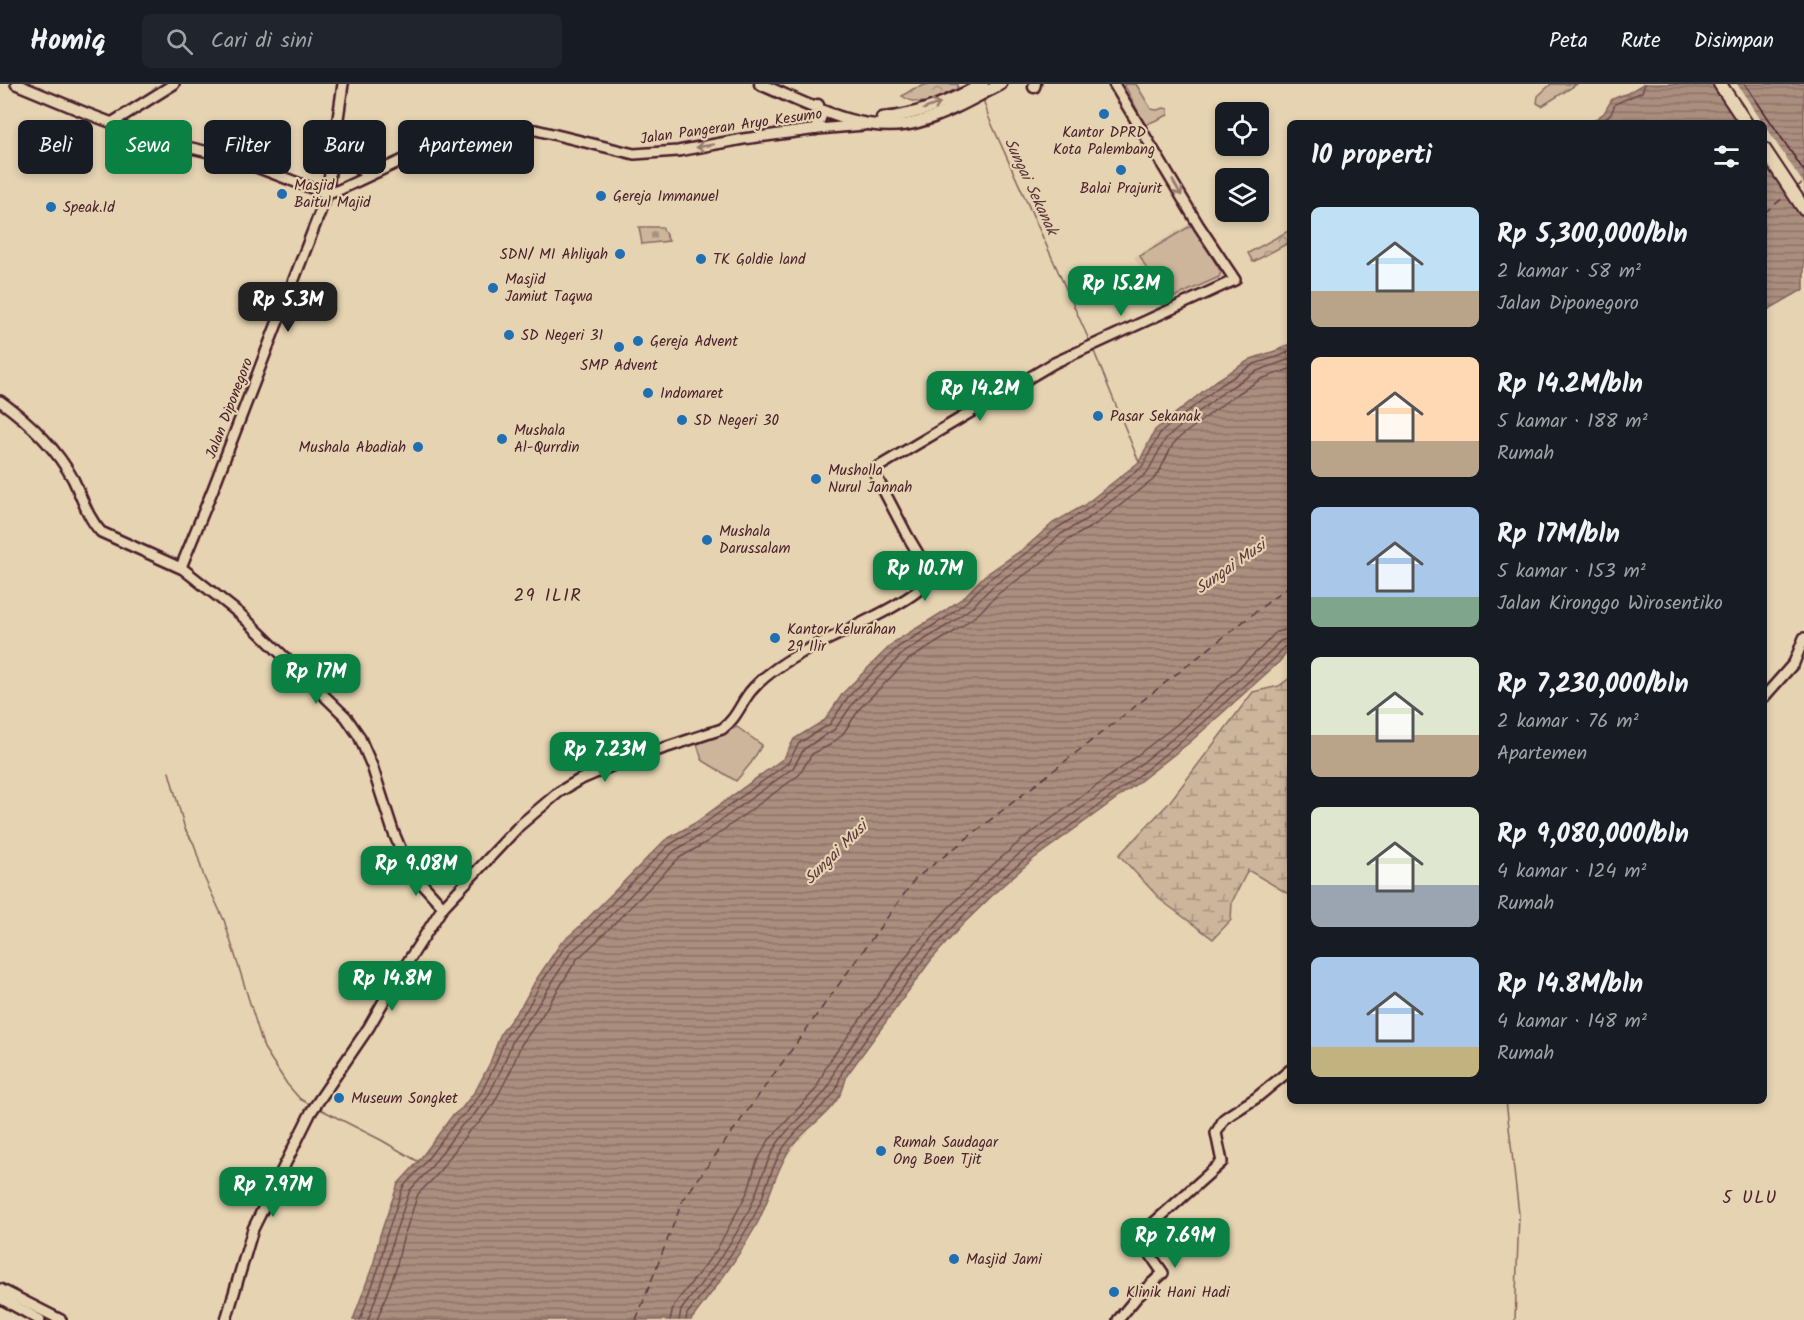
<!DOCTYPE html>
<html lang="id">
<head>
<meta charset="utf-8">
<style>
	:root { --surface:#171b24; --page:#20242c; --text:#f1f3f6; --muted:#9ea1a6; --line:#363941; --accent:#0b8043 }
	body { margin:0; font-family:Kalam,sans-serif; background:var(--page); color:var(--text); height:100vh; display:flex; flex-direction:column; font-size:22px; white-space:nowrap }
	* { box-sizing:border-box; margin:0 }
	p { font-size:20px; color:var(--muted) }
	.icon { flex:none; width:33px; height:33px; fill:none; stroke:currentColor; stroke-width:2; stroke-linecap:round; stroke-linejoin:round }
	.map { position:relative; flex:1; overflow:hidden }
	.drawer { position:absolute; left:1287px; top:36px; width:480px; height:984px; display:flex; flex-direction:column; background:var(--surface); border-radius:9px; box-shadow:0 3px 9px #0003 }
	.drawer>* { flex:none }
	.banner { position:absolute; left:18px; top:36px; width:570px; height:54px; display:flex; gap:12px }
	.tools { position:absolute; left:1215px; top:18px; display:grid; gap:12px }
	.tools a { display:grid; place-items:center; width:54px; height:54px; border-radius:9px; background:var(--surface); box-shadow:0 3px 9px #0003; font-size:30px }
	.price { position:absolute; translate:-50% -51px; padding:0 14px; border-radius:12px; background:var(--accent); color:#fff; font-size:20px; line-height:39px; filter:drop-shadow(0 2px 3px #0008) }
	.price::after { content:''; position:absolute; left:50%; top:36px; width:18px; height:14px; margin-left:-9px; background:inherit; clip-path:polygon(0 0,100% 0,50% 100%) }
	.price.current { background:#222; color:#fff }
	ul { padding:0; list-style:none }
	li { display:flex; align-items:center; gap:18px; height:150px; padding:0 24px }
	li span { display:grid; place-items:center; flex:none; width:168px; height:120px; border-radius:9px; color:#555 }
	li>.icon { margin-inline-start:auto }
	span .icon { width:72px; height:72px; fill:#fffc; stroke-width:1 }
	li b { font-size:26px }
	h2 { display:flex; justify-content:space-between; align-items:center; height:72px; padding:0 24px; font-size:26px }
	.pill { padding:0 21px; border-radius:9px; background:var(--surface); box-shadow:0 3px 9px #0003; font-size:21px; line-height:54px }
	.pill.current { background:var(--accent); color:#fff }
	header { display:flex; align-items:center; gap:36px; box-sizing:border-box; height:84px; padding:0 30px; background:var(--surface); border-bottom:2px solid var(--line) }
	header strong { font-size:28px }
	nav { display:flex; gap:33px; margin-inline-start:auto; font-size:21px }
	.search { width:420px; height:54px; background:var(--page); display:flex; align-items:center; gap:15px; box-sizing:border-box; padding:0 21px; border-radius:9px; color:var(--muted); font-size:22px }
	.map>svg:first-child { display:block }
</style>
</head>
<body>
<header>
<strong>Homiq</strong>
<div class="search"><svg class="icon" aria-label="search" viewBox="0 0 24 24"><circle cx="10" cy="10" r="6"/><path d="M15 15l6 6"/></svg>Cari di sini</div>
<nav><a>Peta</a><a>Rute</a><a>Disimpan</a></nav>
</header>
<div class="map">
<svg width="1804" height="1236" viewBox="0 0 1804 1236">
	<defs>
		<pattern id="forest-crowns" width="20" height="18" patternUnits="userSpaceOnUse" patternTransform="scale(1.5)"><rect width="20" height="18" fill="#ccb59b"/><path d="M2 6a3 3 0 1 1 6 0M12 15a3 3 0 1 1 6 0" fill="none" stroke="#a8937f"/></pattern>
		<pattern id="wetland-marsh" width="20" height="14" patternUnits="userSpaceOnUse" patternTransform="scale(1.5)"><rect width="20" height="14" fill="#ccb59b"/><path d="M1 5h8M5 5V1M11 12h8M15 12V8" fill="none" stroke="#a8937f"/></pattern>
		<pattern id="cemetery-stones" width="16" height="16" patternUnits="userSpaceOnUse" patternTransform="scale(1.5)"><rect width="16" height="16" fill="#ccb59b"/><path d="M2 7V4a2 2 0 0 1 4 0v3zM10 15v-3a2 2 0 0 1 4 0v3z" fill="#a8937f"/></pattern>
		<pattern id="water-rules" width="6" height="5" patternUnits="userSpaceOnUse" patternTransform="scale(1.5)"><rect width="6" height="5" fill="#aa8e7e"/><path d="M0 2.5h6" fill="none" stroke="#8c7367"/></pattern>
	</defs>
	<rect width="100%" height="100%" fill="#e5d3b1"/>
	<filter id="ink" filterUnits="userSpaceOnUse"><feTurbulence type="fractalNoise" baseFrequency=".0167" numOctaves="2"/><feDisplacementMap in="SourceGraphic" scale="12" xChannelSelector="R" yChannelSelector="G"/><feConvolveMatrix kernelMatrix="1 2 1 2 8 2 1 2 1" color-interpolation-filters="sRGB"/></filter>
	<g filter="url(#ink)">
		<!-- built -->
		<path fill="#d8c4a6" d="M1194,137L1225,189L1224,195L1171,219L1161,220L1134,173Z"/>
		<!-- grass -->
		<g fill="#ccb59b" stroke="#8b6a63" stroke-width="1.5">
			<path d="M1124,0H1136L1151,25L1157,26L1164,24L1168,25V31L1145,41Z"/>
			<path d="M1192,141L1218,183L1221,188L1219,193L1168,216L1162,215L1140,172Z"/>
			<path d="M737,643L762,661L751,679L736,697L702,676L697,660Z"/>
		</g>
		<!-- forest -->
		<g fill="url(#forest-crowns)" stroke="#8b6a63" stroke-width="1.5">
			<path d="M928,0H958L957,7C940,18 919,24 902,12L913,5Z"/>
			<path d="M1551,0H1577L1542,22L1537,19L1538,12Z"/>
			<path d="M1290,146V158L1253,178L1248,169Z"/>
		</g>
		<!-- wetland -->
		<path fill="url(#wetland-marsh)" stroke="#8b6a63" stroke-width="1.5" d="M1290,594V811L1248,786L1232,818L1231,836L1213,855L1162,817L1119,771L1168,720L1253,608L1279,602Z"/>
		<!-- cemetery -->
		<path fill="url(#cemetery-stones)" stroke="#8b6a63" stroke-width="1.5" d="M639,143H662L669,157L642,160Z"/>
		<!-- water -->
		<g fill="url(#water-rules)" stroke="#84625d" stroke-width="1.5">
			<path d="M1643,0H1804V205L1764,228V39H1590L1604,29L1612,15L1628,9Z"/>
			<path d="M1290,260V265L1287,268L1290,274V565L1279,578L1190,658L1135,701L1032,776L1001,803L962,841L931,876L847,991C845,997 844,1003 841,1009C829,1033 800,1047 787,1070C774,1092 769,1116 758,1138C739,1173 715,1204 691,1236H353L374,1178L380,1151L398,1100L418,1078L452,1032L462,1024L476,1006L490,979L501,949L522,921L536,896L561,859L578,844L665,756L695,739L784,674L794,655L825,636L843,609L894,558L943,528L964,513L984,492L1026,463L1053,439L1083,422L1139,378L1155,346L1217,296L1251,275L1278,266Z"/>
		</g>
		<!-- pier -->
		<g fill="#e5d3b1">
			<path d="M1712,0H1737L1763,39H1738Z"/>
			<path d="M1764,41L1804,100V137L1764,77Z"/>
		</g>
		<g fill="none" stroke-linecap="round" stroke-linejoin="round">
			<!-- shore -->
			<g stroke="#704b4c" stroke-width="1.5">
				<path d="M1600,39L1611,30L1615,20L1642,8L1645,0"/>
				<path d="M360,1236L380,1180L386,1153L403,1103L423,1081L457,1036L467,1028L481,1009L495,981L506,952L527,925L541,899L565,863L583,848L669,761L698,744L788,679L799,659L830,640L848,613L898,563L947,533L967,517L988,496L1029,467L1057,444L1086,426L1142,383L1160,349L1221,301L1254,280L1280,272L1290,267"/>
				<path d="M368,1236L387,1182L393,1155L410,1106L429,1086L462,1041L472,1033L487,1014L502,984L513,956L533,929L571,868L588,854L674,767L702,750L793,684L804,665L835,645L854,618L903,569L951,539L972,523L993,502L1034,473L1061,450L1090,433L1147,389L1166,354L1225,307L1257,287L1290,275"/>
				<path d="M377,1236L396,1185L402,1158L418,1110L436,1092L469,1047L479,1039L494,1019L510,988L521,961L541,933L577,875L594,860L679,774L707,758L799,691L812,670L830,661L842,651L861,623L908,576L957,546L978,530L999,509L1040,480L1066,457L1096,440L1153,396L1159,388L1173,360L1180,353L1231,314L1261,295L1290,285"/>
				<path d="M670,1236L674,1221L716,1167L738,1126L748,1107L756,1079L769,1056L816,1005L827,981L837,967L914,862L947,825L986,787L1019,758L1121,684L1176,641L1263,562L1276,548L1290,545"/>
				<path d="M679,1236L681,1226C705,1194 730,1164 748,1128C759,1106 763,1081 777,1060C789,1042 808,1026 823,1010L829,1002L836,983L920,867L953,831L992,793L1024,766L1127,691L1181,648L1270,568L1280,557L1290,554"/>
				<path d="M686,1236L687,1230C711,1199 734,1169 753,1134C765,1112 769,1087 782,1066C794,1047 814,1031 829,1015L836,1006L842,988L926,872L958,837L997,798L1029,772L1132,697L1186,653L1275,574L1284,563L1290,562"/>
			</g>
			<!-- stream -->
			<g stroke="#84625d" stroke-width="1.5">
				<path d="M983,15L989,34L1090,258"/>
				<path d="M1093,265L1139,378"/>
				<path d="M169,688L185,745L194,760L204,793L224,836L264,964L287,1000L300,1015L311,1021"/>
				<path d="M1506,1017L1519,1130L1515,1236"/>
				<path d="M318,1024L381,1056L419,1078"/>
			</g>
			<!-- ferry -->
			<g stroke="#5d353c" stroke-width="1.5" stroke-dasharray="8 6" stroke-linecap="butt">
				<path d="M1795,104L1804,98"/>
				<path d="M1764,129L1787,111"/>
				<path d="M636,1236L683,1116L915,795L1290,501"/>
			</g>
			<!-- secondary casing -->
			<g stroke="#4a1f2b" stroke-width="14">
				<g id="secondary">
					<path d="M16,0L86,29L157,56L230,73L327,110L339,106L443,57L483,46L495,44L536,46L634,70L678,67L743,55L818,45L864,41"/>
					<path d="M113,38L174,0"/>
					<path d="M334,67L350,80L369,91"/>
					<path d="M0,317C28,337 56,364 73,395C82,413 87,433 101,448L183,485L240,530L346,633L359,652L372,682L393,747L409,785L443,823"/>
					<path d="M181,483L213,405L327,110L343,0"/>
					<path d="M1764,613L1794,579L1804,554"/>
					<path d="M0,1205L61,1236"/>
					<path d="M0,1214L40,1236"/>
					<path d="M226,1236L253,1145L311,1028L369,943L393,901L443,823L520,741L559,708L579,696L616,680L722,645C736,635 740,621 750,608C763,592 783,579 801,569C827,554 918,517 929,495V488L907,451L873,386L1054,279L1235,196L1199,142L1114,0"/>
					<path d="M1118,1236L1137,1213L1163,1189C1153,1174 1139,1160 1149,1143L1222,1078L1216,1049L1224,1035L1231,1030L1256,1014L1290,986"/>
				</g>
			</g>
			<!-- primary casing -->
			<g stroke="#4a1f2b" stroke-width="15">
				<g id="primary">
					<path d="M760,0C808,20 864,53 918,38C947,30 974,14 1001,0"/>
					<path d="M1034,3L1035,0"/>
					<path d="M882,34C917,32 952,16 983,0"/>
					<path d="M816,45L821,32L818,21"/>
				</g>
			</g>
			<!-- highway casing -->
			<g stroke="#4a1f2b" stroke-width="16">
				<g id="highway">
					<path d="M1720,0L1746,39"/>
					<path d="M1764,65L1804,125"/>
				</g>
			</g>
			<!-- secondary -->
			<use href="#secondary" stroke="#e5d3b1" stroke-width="9"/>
			<!-- primary -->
			<use href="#primary" stroke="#e5d3b1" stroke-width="10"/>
			<!-- highway -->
			<use href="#highway" stroke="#e5d3b1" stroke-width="12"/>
			<!-- tram -->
			<path stroke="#4a1f2b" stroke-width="1.5" d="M1745,0L1804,87"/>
		</g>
		<!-- one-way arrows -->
		<defs><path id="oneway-shaft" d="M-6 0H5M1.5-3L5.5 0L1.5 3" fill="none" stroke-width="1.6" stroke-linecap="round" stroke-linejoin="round" transform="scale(1.5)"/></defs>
		<g stroke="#98796e">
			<use href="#oneway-shaft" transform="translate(932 22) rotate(-21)"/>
			<use href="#oneway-shaft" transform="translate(705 62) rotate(170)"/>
			<use href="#oneway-shaft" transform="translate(1177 104) rotate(60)"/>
		</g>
	</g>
	<!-- markers -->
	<g fill="#1f6fb2" stroke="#e5d3b1" stroke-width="2">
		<circle cx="1104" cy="30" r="6"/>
		<circle cx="1121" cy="86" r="6"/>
		<circle cx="282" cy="110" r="6"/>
		<circle cx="601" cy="112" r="6"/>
		<circle cx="51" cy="123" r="6"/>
		<circle cx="620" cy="170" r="6"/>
		<circle cx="701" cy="175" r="6"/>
		<circle cx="493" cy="204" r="6"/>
		<circle cx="509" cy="251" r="6"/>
		<circle cx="638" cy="257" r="6"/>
		<circle cx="619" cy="263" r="6"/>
		<circle cx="648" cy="309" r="6"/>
		<circle cx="1098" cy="332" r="6"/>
		<circle cx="682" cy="336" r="6"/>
		<circle cx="502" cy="355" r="6"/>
		<circle cx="418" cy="363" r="6"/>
		<circle cx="816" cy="395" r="6"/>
		<circle cx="707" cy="456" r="6"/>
		<circle cx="775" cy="554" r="6"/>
		<circle cx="339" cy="1014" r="6"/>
		<circle cx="881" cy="1067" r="6"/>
		<circle cx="954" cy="1175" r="6"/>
		<circle cx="1114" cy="1208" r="6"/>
	</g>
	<g text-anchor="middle" stroke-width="4.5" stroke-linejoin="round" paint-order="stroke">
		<!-- street labels -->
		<g font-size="15" fill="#4a1f2b" stroke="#e5d3b1">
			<text transform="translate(731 42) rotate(-8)" y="5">Jalan Pangeran Aryo Kesumo</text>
			<text transform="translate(229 324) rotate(-69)" y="5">Jalan Diponegoro</text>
		</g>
		<!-- poi labels -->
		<g font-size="15" fill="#4a1f2b" stroke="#e5d3b1" text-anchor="start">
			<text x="1104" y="53" text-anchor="middle">Kantor DPRD<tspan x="1104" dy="17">Kota Palembang</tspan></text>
			<text x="294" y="106">Masjid<tspan x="294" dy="17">Baitul Majid</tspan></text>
			<text x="1121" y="109" text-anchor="middle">Balai Prajurit</text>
			<text x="613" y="117">Gereja Immanuel</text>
			<text x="63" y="128">Speak.Id</text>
			<text x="608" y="175" text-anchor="end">SDN/ MI Ahliyah</text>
			<text x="713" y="180">TK Goldie land</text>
			<text x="505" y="200">Masjid<tspan x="505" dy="17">Jamiut Taqwa</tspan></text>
			<text x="521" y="256">SD Negeri 31</text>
			<text x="650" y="262">Gereja Advent</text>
			<text x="619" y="286" text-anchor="middle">SMP Advent</text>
			<text x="660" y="314">Indomaret</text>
			<text x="1110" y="337">Pasar Sekanak</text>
			<text x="694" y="341">SD Negeri 30</text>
			<text x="514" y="351">Mushala<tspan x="514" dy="17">Al-Qurrdin</tspan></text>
			<text x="406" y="368" text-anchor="end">Mushala Abadiah</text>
			<text x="828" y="391">Musholla<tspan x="828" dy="17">Nurul Jannah</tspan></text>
			<text x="719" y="452">Mushala<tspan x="719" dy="17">Darussalam</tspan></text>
			<text x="787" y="550">Kantor Kelurahan<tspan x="787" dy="17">29 Ilir</tspan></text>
			<text x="351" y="1019">Museum Songket</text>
			<text x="893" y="1063">Rumah Saudagar<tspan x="893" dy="17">Ong Boen Tjit</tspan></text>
			<text x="966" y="1180">Masjid Jami</text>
			<text x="1126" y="1213">Klinik Hani Hadi</text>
		</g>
		<!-- water labels -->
		<g font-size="16" font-style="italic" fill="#5d353c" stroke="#e5d3b1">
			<text transform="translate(1032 102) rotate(65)" y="6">Sungai Sekanak</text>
			<text transform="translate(1230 482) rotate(-35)" y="6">Sungai Musi</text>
			<text transform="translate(835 768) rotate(-45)" y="6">Sungai Musi</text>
		</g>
		<!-- quarter labels -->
		<g font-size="18" letter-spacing="1.5" fill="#4a1f2b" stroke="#e5d3b1">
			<text x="548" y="517">29 ILIR</text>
			<text x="1750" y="1119">5 ULU</text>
		</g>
	</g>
</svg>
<div class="tools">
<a><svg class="icon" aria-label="locate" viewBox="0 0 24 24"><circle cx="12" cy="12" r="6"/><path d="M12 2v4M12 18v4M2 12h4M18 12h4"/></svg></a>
<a><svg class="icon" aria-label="layers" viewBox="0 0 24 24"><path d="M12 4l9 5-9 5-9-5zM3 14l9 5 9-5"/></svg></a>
</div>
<b class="price" style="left:1121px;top:233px">Rp 15.2M</b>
<b class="price current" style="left:288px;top:249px">Rp 5.3M</b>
<b class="price" style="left:980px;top:338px">Rp 14.2M</b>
<b class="price" style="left:925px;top:518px">Rp 10.7M</b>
<b class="price" style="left:316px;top:621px">Rp 17M</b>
<b class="price" style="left:605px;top:699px">Rp 7.23M</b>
<b class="price" style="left:416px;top:813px">Rp 9.08M</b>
<b class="price" style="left:392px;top:928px">Rp 14.8M</b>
<b class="price" style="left:273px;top:1134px">Rp 7.97M</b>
<b class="price" style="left:1175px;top:1185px">Rp 7.69M</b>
<div class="banner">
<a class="pill">Beli</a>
<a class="pill current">Sewa</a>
<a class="pill">Filter</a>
<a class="pill">Baru</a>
<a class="pill">Apartemen</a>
</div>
<section class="drawer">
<h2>10 properti<svg class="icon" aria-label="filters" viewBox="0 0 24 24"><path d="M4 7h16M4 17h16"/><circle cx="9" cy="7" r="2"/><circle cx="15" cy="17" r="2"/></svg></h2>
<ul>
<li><span style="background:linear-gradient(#bfe0f5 70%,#b9a48a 0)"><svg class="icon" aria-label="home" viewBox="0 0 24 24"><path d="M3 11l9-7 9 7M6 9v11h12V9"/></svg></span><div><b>Rp 5,300,000/bln</b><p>2 kamar · 58 m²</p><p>Jalan Diponegoro</p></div></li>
<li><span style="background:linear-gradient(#ffd9b3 70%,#b9a48a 0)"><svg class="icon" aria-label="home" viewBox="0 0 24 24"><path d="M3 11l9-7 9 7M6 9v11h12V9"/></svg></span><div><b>Rp 14.2M/bln</b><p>5 kamar · 188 m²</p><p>Rumah</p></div></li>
<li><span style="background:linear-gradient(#a9c7e8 75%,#7fa58c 0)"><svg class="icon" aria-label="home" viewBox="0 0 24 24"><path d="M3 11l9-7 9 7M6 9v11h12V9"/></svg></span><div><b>Rp 17M/bln</b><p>5 kamar · 153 m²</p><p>Jalan Kironggo Wirosentiko</p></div></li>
<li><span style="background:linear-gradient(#dfe7d0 65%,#b9a48a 0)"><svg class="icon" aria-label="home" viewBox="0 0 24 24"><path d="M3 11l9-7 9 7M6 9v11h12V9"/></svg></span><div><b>Rp 7,230,000/bln</b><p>2 kamar · 76 m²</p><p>Apartemen</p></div></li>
<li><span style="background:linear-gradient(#dfe7d0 65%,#9aa5b1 0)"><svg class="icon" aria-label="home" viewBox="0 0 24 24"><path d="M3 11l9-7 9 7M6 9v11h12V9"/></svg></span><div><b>Rp 9,080,000/bln</b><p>4 kamar · 124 m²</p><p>Rumah</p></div></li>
<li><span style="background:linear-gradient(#a9c7e8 75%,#c2b280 0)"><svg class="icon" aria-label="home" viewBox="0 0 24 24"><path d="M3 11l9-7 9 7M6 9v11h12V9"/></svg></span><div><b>Rp 14.8M/bln</b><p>4 kamar · 148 m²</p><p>Rumah</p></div></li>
</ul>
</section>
</div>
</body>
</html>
